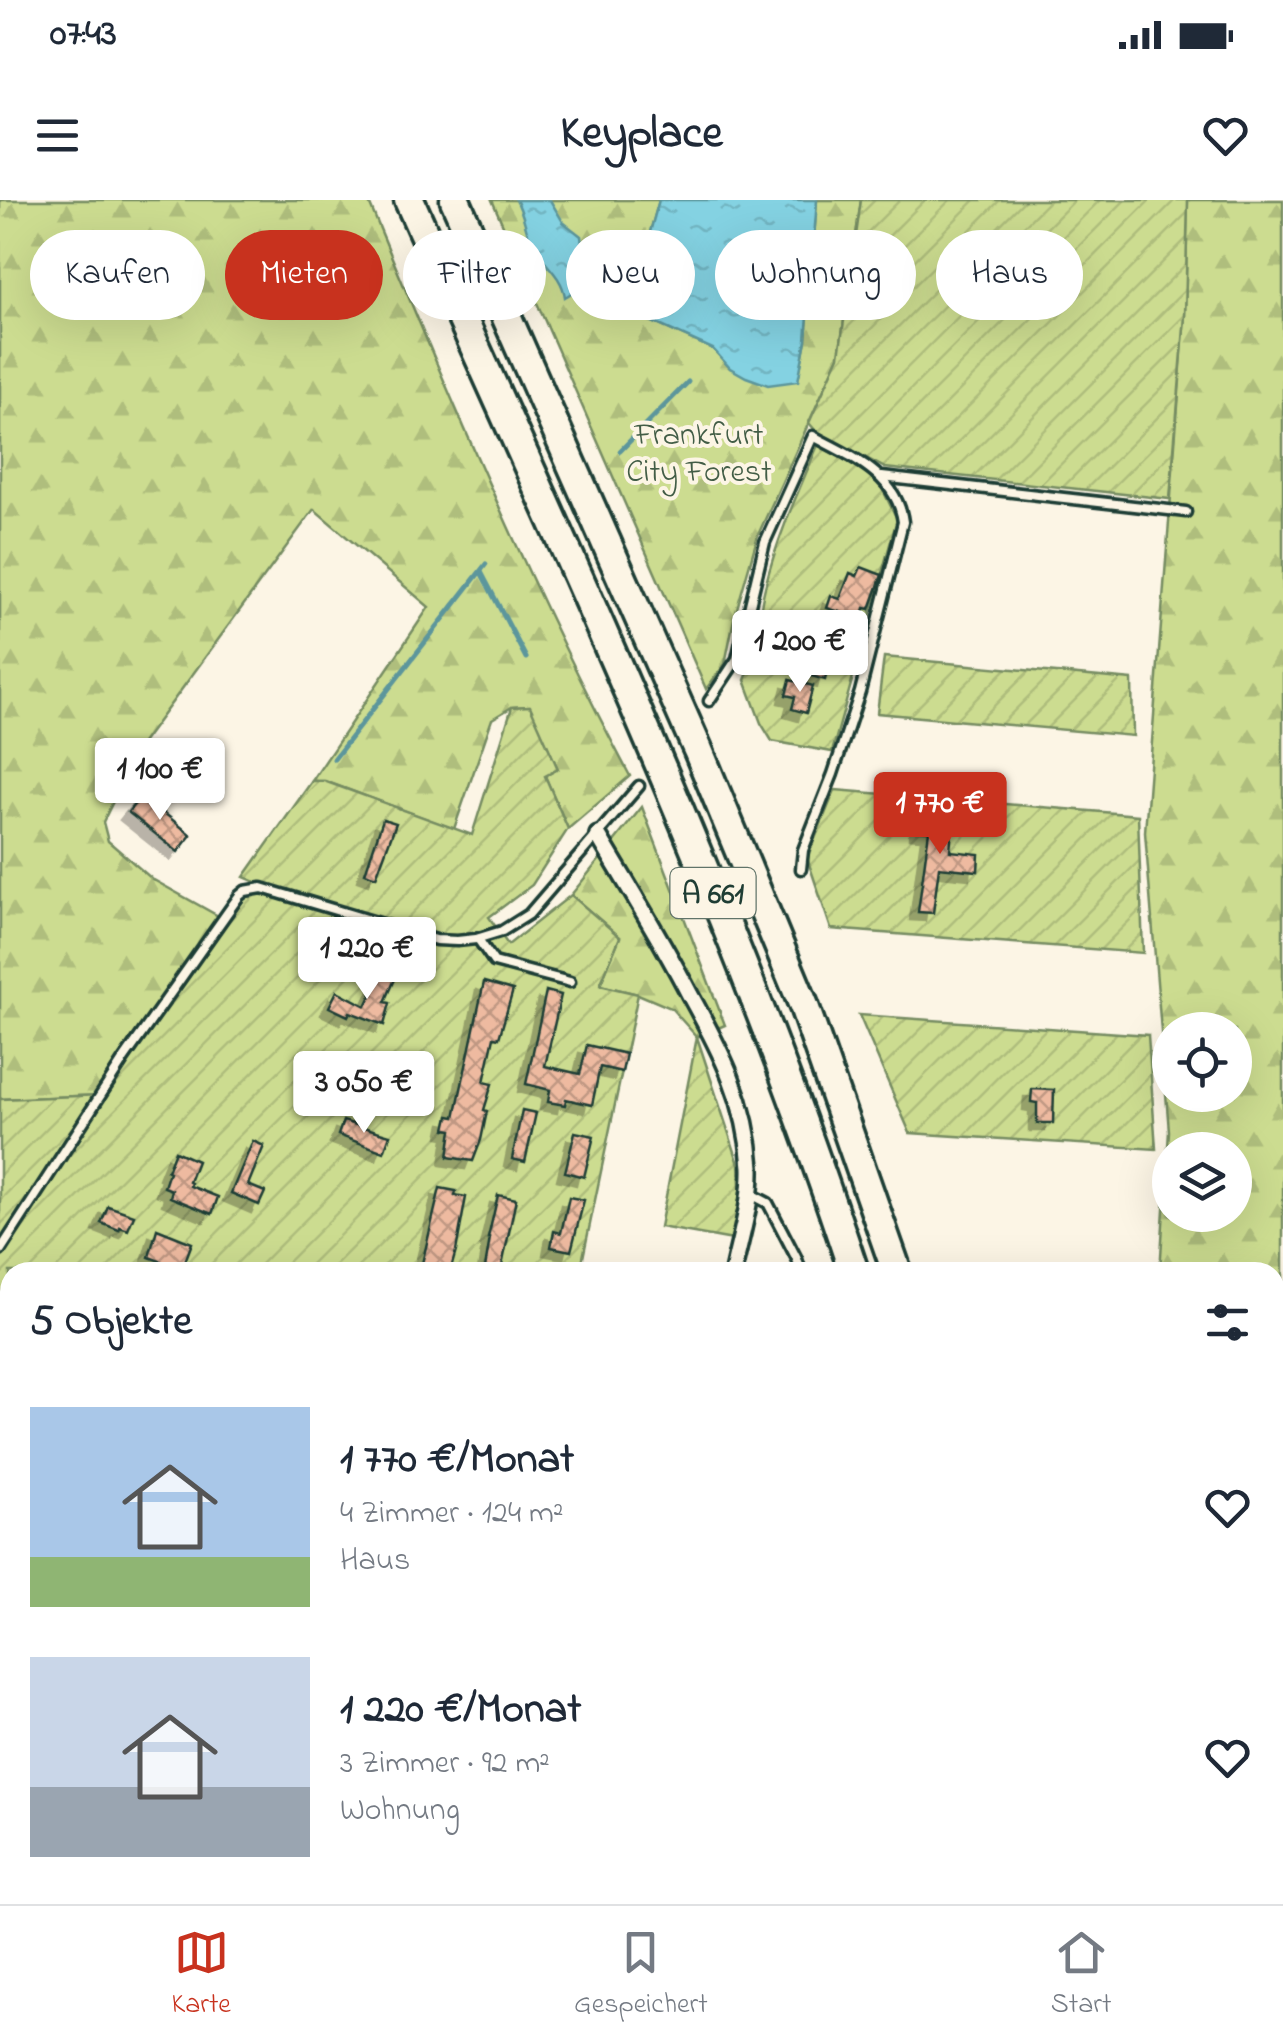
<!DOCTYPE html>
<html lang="de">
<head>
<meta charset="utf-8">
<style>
	:root { --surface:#fff; --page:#f2f2f3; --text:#1f2937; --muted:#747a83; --line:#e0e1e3; --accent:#c8321e }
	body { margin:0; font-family:"Indie Flower",sans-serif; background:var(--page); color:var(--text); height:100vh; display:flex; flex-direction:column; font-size:38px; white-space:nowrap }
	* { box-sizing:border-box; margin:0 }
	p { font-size:32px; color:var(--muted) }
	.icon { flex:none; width:55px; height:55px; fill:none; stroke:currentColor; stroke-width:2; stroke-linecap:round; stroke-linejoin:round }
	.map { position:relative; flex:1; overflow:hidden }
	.drawer { position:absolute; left:0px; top:1062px; width:1285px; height:642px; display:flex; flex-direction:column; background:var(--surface); border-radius:30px 30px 0 0; box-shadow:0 10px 40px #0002 }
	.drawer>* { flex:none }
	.top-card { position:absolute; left:30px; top:30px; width:1225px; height:90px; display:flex; gap:20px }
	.fabs { position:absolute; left:1152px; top:812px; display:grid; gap:20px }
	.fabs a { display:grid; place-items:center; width:100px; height:100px; border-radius:50%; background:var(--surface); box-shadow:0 10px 40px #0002; font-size:50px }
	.price { position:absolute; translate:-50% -85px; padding:0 22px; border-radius:10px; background:#fff; color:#222; font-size:32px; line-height:65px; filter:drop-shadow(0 2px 5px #0008) }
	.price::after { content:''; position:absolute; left:50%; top:60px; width:30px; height:22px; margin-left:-15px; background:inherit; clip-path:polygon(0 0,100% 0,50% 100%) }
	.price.current { background:var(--accent); color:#fff }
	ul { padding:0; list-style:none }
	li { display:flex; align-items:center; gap:30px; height:250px; padding:0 30px }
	li span { display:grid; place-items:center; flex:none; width:280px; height:200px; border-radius:0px; color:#555 }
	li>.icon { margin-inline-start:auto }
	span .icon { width:120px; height:120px; fill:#fffc; stroke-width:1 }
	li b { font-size:42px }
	h2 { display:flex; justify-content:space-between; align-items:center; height:120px; padding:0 30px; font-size:42px }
	.chip { padding:0 35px; border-radius:45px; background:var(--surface); box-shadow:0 10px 40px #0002; font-size:35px; line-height:90px }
	.chip.current { background:var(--accent); color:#fff }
	.status { display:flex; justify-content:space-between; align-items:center; height:70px; padding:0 50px; background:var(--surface); direction:ltr }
	.status svg { height:28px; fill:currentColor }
	header { display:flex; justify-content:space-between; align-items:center; height:130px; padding:0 30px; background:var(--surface); font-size:45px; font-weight:800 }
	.tab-bar { display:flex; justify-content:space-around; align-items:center; height:140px; border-top:2px solid var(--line); background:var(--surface); font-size:28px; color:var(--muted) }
	.tab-bar a { display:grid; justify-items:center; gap:5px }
	.tab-bar .current { color:var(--accent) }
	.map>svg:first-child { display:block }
</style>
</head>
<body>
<div class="status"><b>07:43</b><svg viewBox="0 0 49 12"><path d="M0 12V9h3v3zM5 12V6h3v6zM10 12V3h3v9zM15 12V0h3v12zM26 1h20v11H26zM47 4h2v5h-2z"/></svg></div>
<header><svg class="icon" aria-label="menu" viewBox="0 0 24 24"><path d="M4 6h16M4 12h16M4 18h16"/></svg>Keyplace<svg class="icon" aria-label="heart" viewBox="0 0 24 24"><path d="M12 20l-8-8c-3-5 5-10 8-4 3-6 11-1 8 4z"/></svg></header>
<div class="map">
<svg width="1283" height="1704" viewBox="0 0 1283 1704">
	<defs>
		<pattern id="forest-firs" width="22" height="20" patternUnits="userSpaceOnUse" patternTransform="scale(2.5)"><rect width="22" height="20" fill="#ccdc90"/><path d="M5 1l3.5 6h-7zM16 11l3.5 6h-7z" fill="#afbe7d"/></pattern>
		<pattern id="garden-furrows" width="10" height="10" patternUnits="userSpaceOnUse" patternTransform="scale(2.5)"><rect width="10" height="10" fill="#ccdc90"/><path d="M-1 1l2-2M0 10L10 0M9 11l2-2" fill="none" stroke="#afbe7d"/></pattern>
		<pattern id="water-ripples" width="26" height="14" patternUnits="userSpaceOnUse" patternTransform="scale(2.5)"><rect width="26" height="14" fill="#84d2e2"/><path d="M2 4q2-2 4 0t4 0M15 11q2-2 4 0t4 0" fill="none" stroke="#72b5c2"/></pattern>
		<pattern id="building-cross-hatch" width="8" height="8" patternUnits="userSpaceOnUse" patternTransform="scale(2.5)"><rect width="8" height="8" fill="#eebaa0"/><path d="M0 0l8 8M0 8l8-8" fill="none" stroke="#c09883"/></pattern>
		<filter id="shadow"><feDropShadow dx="-8" dy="8" stdDeviation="0" flood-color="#0004"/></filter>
	</defs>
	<rect width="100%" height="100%" fill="#fcf5e5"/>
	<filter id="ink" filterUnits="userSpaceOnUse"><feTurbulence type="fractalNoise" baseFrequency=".01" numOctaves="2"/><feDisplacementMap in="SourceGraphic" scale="20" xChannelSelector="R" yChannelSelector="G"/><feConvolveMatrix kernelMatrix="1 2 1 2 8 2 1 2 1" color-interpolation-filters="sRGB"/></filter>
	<g filter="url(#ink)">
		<!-- forest -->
		<g fill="url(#forest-firs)" stroke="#768c62" stroke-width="2.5" fill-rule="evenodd">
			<path d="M0,0H368C449,195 531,390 630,576L568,629L545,576L558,569L529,506L512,507L492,519L454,629L325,581H312L429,407L314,309L140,546L103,622L108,641L152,679L227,721L104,895L0,899Z"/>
			<path d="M492,0H659L628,111L713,149L730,168L798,180L806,140L817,0H861L839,156L758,335L734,419L725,464L706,489Z"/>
			<path d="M1188,0H1283V1704H1112L1109,1695H1275V1072H1160L1169,931L1145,632L1185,115ZM1170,830H1235V895H1170ZM1170,950H1235V1015H1170Z"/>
			<path d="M642,607L725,825L697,837L671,808L638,794L600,785L620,737L571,695Z"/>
		</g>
		<!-- garden -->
		<g fill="url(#garden-furrows)" stroke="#768c62" stroke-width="2.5">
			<path d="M861,0H1188L1185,115L1170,299L885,268L816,231L809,223L839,156Z"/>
			<path d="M818,245L861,269L879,282L897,319L832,552L772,541L761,523L745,480C758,451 757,418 765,387C777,338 798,292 818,245Z"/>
			<path d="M884,457L1132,480L1133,536L877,513Z"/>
			<path d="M530,506L558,569L545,576L568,629L532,685L489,717L508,745L571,695L620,737L600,785L638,794L580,1072H10V1391L0,1387V899L104,895L256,682L244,677L312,581H324L472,635L512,507Z"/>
			<path d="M835,590L1138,615L1143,753L831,729L807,658Z"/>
			<path d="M859,815L1148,835L1156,949L910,933Z"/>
			<path d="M697,837L739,964L741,1005L733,1040L660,1027Z"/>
			<path d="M0,1473L10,1483V1695H172V1704H0Z"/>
			<path d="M564,1695H960L962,1704H561Z"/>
		</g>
		<!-- water -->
		<g fill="url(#water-ripples)" stroke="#5c969c" stroke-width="2.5">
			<path d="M516,0H550L563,22L581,36C584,58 587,86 565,97C562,76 545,65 534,48C525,33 525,15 516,0Z"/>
			<path d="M659,0H817L806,140L798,181L768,185L746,177L730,168L713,149L628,111Z"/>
		</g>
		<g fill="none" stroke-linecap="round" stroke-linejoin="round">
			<!-- stream -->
			<g stroke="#5c969c" stroke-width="5">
				<path d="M620,251L688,182"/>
				<path d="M481,372L526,458"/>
				<path d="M334,559L486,364"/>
			</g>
		</g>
		<!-- building -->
		<g fill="url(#building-cross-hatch)" stroke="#1f3d34" stroke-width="2.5" filter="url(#shadow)">
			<path d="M861,367L882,375L870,409L865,408L862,419L827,408L831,396L840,399L850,373L857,376Z"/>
			<path d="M810,450L831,456L825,480L804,474Z"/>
			<path d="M790,480L813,486L806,513L792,509L795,497L786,495Z"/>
			<path d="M142,595L191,635L178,652L128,612Z"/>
			<path d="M918,613L953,618L950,651L979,654L978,671L939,667L933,713L918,712L929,631L917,630Z"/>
			<path d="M383,619L396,623L376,677L365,673Z"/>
			<path d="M382,773L395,779L385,802L390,803L384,825L350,812L348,816L329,807L337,791L366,806Z"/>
			<path d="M484,782L513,790L499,838L494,837L484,882L492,884L484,910L487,911L481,940L473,961L448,957L452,930L446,929L449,916L455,917Z"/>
			<path d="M546,791L561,795L545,866L580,874L587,845L626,854L622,872L600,867L592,905L566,899L565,905L548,902L550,890L526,884Z"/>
			<path d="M1032,889L1054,890L1053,923H1037V903L1031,902Z"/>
			<path d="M522,910L536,913L525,962L512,959Z"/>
			<path d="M343,921L390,935L384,952L338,935Z"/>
			<path d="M575,932L594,936L584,977L565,972Z"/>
			<path d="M253,941L264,946L248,985L265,992L259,1005L231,993Z"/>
			<path d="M175,951L197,961L189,982L191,983L190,986L218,997L212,1014L170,997L172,990L164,987L169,972L167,971Z"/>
			<path d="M440,988L456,991L455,995L466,997L456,1051L450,1072H420Z"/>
			<path d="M498,995L516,999L501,1071L485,1068L490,1038H488Z"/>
			<path d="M569,997L584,1000L571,1051L551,1047L554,1031L561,1033Z"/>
			<path d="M108,1006L134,1015L128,1030L120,1027L119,1030L101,1023Z"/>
			<path d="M157,1029L192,1043L181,1072H164L168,1064L149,1057Z"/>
		</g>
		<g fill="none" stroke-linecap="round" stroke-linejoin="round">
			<!-- lane casing -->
			<g stroke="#1f3d34" stroke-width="15">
				<g id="lane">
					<path d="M882,277L1186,312"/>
					<path d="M709,501L737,459L765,342L813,236C850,256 897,274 903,322L860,492L833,574L803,650L801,669"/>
					<path d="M478,739L494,762L570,782"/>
					<path d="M749,993L768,1003L797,1059L801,1072"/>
					<path d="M0,1051L124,859L239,696L245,691L262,688L436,740L457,741L476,739L502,731L529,714L639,586"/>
					<path d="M0,1464L10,1474"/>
					<path d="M245,1695L263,1704"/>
					<path d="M968,1695L970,1704"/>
				</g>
			</g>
			<!-- street casing -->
			<g stroke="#1f3d34" stroke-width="22">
				<g id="street">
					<path d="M598,635C629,688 662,740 690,795C721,851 747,901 751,967C752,1002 740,1038 733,1072"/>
					<path d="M550,1704L552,1695"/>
				</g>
			</g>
			<!-- highway casing -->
			<g stroke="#1f3d34" stroke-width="35">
				<g id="highway">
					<path d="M409,0C567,354 733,704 854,1072"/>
					<path d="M455,0L698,550L804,806L897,1072"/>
					<path d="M1026,1695L1028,1704"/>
					<path d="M1067,1695L1069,1704"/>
				</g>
			</g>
			<!-- lane -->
			<use href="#lane" stroke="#fcf5e5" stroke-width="8"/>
			<!-- street -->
			<use href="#street" stroke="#fcf5e5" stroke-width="15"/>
			<!-- highway -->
			<use href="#highway" stroke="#fcf5e5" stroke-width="28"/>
		</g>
	</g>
	<g text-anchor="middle" stroke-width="8" stroke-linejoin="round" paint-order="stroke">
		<!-- shield labels -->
		<rect fill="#fcf5e5" stroke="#617469" stroke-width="2.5" x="670.5" y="668" width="85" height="50" rx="8"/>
		<g font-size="30" font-weight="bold" fill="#1f3d34">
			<text x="713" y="703">A 661</text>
		</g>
		<!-- park labels -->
		<g font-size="32" fill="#425d46" stroke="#fcf5e5">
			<text x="699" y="244">Frankfurt<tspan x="699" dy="37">City Forest</tspan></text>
		</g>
	</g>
</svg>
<div class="fabs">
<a><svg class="icon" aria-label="locate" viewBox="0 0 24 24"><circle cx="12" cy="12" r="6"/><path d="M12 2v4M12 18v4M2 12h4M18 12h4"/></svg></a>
<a><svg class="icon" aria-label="layers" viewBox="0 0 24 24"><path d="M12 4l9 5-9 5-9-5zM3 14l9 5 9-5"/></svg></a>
</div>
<b class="price" style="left:800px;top:495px">1 200 €</b>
<b class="price" style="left:160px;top:623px">1 100 €</b>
<b class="price current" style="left:940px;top:657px">1 770 €</b>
<b class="price" style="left:367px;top:802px">1 220 €</b>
<b class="price" style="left:364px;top:936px">3 050 €</b>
<div class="top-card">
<a class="chip">Kaufen</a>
<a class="chip current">Mieten</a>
<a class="chip">Filter</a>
<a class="chip">Neu</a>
<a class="chip">Wohnung</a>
<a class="chip">Haus</a>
</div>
<section class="drawer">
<h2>5 Objekte<svg class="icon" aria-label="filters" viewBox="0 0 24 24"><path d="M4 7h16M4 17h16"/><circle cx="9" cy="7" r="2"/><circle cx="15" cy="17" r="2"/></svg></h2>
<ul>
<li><span style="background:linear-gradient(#a9c7e8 75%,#8fb573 0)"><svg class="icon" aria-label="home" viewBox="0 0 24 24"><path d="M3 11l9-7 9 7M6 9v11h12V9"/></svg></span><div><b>1 770 €/Monat</b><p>4 Zimmer · 124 m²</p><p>Haus</p></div><svg class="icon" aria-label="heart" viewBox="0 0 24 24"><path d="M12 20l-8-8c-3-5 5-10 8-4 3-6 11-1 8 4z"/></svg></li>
<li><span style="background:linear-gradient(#c9d6e8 65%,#9aa5b1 0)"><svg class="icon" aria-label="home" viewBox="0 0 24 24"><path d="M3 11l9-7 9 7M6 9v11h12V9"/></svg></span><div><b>1 220 €/Monat</b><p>3 Zimmer · 92 m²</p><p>Wohnung</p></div><svg class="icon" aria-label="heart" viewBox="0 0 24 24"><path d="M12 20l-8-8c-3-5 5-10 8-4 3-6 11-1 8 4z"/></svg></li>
</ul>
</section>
</div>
<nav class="tab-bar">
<a class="current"><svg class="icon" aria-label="map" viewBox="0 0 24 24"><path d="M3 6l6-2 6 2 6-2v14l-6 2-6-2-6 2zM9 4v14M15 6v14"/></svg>Karte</a>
<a><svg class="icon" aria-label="saved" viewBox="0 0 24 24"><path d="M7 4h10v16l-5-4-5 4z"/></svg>Gespeichert</a>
<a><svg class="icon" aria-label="home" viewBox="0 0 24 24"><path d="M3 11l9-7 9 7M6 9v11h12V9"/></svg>Start</a>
</nav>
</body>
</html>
